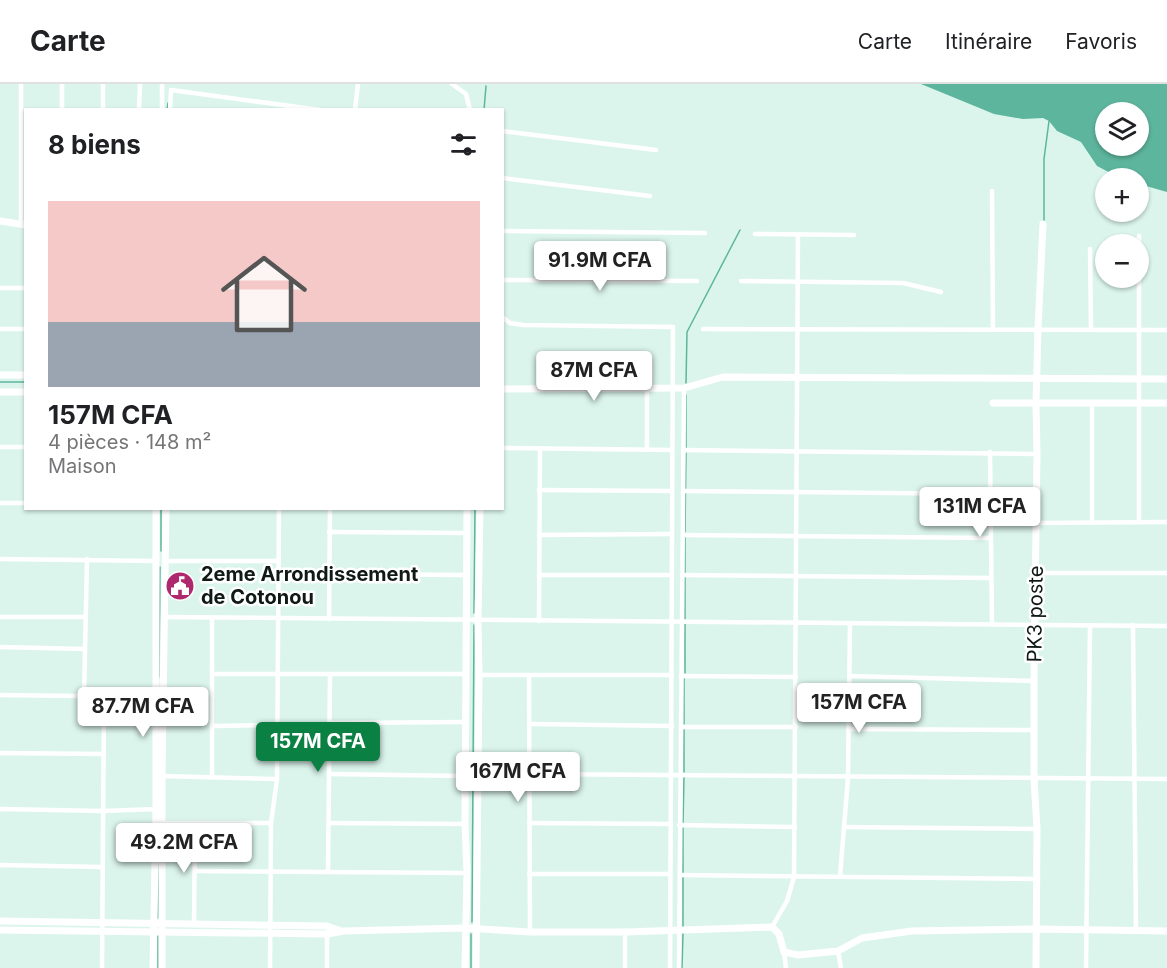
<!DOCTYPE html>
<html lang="fr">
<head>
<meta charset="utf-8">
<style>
	:root { --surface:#fff; --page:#f6f6f6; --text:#202124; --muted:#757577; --line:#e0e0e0; --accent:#0b8043 }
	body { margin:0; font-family:Inter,sans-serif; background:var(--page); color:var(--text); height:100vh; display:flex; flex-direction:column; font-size:22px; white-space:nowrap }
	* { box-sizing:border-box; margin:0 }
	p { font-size:20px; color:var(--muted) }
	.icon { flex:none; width:33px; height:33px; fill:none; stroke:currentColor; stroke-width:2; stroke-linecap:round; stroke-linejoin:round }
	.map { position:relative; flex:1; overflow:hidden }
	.panel { position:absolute; left:24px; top:24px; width:480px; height:402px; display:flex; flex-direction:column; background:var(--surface); border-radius:0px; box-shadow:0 2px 4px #0004 }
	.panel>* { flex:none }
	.controls { position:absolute; left:1095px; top:18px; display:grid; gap:12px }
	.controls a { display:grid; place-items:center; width:54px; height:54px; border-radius:50%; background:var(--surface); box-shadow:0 2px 4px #0004; font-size:30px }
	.price { position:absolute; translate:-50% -51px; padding:0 14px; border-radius:6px; background:#fff; color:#222; font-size:20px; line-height:39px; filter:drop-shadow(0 2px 3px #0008) }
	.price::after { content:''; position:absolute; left:50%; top:36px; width:18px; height:14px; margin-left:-9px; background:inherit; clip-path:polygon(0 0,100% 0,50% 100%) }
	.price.selected { background:var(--accent); color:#fff }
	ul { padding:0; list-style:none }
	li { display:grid; align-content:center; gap:12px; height:318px; padding:0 24px }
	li+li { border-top:2px solid var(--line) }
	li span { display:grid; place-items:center; height:186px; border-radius:0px; color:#555 }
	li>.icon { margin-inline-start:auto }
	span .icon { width:108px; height:108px; fill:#fffc; stroke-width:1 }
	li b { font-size:26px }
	h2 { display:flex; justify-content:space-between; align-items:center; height:72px; padding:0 24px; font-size:26px }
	header { display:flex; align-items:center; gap:36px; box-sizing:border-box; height:84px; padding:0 30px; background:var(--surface); border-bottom:2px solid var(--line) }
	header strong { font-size:28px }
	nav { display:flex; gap:33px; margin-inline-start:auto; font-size:21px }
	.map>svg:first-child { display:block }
</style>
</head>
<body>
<header>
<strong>Carte</strong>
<nav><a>Carte</a><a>Itinéraire</a><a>Favoris</a></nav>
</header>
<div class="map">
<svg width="1167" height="884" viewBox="0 0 1167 884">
	<rect width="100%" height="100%" fill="#dbf5ec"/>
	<!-- water -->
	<path fill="#5db59d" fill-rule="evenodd" d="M921,0H1167V108L1139,100L1138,94H1120L1097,82L1081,58L1057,47L1049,37L1043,34L1023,35L994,30ZM1138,28V62H1106V28Z"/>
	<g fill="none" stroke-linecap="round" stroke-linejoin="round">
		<!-- stream -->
		<g stroke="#5db59d" stroke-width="1.5">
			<path d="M167,26L168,19"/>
			<path d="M484,26L486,2"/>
			<path d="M1044,138V75L1049,37"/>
			<path d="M0,298H26"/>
			<path d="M686,299L687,248L740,146"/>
			<path d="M686,364V311"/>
			<path d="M685,448L686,369"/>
			<path d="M161,467V424"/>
			<path d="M474,529L475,424"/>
			<path d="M685,535V453"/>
			<path d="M685,589V540"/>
			<path d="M159,593L160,483"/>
			<path d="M684,640V594"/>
			<path d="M684,688V645"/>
			<path d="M683,739L684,693"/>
			<path d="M158,834L159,781"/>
			<path d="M472,838L474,541"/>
			<path d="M683,844V744"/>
			<path d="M158,884V851"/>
			<path d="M471,884V850"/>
			<path d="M682,884L683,849"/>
		</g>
		<!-- street -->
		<g stroke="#fff" stroke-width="4.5">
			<path d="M103,0V26"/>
			<path d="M452,0L466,10L470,26"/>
			<path d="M62,26V0"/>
			<path d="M139,26L140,0"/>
			<path d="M162,26V2"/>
			<path d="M170,26L171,6L320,26"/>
			<path d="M355,26L358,0"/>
			<path d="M502,47L656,66"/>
			<path d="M502,94L650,112"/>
			<path d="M992,107L993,245"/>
			<path d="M21,141V0"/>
			<path d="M502,147L705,149"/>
			<path d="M755,150L854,151"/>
			<path d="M1090,165L1091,245"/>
			<path d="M502,196L697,197"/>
			<path d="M741,197L903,199L941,208"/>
			<path d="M0,204H26"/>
			<path d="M502,233L510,239L523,241L673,243L670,884"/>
			<path d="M0,245H26"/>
			<path d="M703,245L1167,246"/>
			<path d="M647,306V366"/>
			<path d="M0,363H26"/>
			<path d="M502,364L672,366"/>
			<path d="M683,366L1037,370"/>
			<path d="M990,368L992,540"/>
			<path d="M539,406L671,407"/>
			<path d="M683,407L990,410"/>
			<path d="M0,419H26"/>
			<path d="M1092,438V319"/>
			<path d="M1139,438V152"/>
			<path d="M1037,439L1167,438"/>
			<path d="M329,448L466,449"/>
			<path d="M539,451L672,450"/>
			<path d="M683,451L991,454"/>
			<path d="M0,475L156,477"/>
			<path d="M165,477H278"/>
			<path d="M1035,489H1167"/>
			<path d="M329,490L466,491"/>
			<path d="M539,491H671"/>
			<path d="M682,491L991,494"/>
			<path d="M0,533H86"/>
			<path d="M166,533L1167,542"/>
			<path d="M212,534V692"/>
			<path d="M329,535L330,424"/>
			<path d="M539,537L540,365"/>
			<path d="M1133,541L1136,847"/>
			<path d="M0,563L85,565"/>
			<path d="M212,590H466"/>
			<path d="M479,591H672"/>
			<path d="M529,591L530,848"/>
			<path d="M681,592L796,593"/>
			<path d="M849,592L1034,597"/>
			<path d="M0,611L155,613"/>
			<path d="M84,612L87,475"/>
			<path d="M329,639L466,638"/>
			<path d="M529,640L672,642"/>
			<path d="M214,642L277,641"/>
			<path d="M682,643H796"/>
			<path d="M848,645L1034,646"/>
			<path d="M0,669L104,670"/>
			<path d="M329,690L466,692"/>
			<path d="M529,690L1167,695"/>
			<path d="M162,692L277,695"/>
			<path d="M0,725L103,727L156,725"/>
			<path d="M163,739H271"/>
			<path d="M329,739L465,740"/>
			<path d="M529,739L671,740"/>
			<path d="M679,741L795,743"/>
			<path d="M844,743L1037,745"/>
			<path d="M0,781L103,783"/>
			<path d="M195,787L467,789"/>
			<path d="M328,788L330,590"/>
			<path d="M529,790H670"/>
			<path d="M680,791L1037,795"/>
			<path d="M840,792L848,694L850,539"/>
			<path d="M194,841L195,739"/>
			<path d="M772,843L787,817L794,793L798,150"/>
			<path d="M838,867L841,884"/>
			<path d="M784,868L786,884"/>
			<path d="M102,884L104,613"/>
			<path d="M270,884L271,739L277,695L279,424"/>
			<path d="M327,884V848"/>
			<path d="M625,884V848"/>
			<path d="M679,884L684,304"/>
			<path d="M1086,884L1090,541"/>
		</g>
		<!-- secondary -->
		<g stroke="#fff" stroke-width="7">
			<path d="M0,137L26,141"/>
			<path d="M0,291H26"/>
			<path d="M502,305L684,304L723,293L1167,295"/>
			<path d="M0,308H26"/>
			<path d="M993,319H1167"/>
			<path d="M0,837L327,842L341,847"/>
			<path d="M0,846L327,850L344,847L465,844L530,848H625L772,843L779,850L784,868L798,871L838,867L862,854L912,847L1036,845L1167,847"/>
			<path d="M153,884L156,725V424"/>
			<path d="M162,884V692L166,424"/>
			<path d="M465,884L467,789L465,740L467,424"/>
			<path d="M476,884L479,591L478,537L480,424"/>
			<path d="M1036,884L1037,745L1034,695V597L1037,370L1036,319L1038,245L1043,140"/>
		</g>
	</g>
	<!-- icons -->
	<defs>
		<g id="civic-disc" transform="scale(1.5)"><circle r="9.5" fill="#ae286e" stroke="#fff"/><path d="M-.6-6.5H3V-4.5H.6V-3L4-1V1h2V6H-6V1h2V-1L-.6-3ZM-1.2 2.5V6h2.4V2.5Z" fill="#fff"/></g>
	</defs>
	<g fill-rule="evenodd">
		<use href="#civic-disc" x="180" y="502"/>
	</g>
	<g text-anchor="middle" stroke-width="5" stroke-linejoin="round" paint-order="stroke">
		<!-- poi labels -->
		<g font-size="20" font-weight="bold" fill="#0f1916" stroke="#fff" text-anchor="start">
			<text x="201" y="497">2eme Arrondissement<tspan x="201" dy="23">de Cotonou</tspan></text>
		</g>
		<!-- street labels -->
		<g font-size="20" fill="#0f1916" stroke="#fff">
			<text transform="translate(1035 530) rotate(-89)" y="7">PK3 poste</text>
		</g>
	</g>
</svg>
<div class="controls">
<a><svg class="icon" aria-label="layers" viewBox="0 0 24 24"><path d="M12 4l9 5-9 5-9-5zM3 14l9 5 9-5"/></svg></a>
<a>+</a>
<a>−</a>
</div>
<b class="price" style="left:600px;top:208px">91.9M CFA</b>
<b class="price" style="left:594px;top:318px">87M CFA</b>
<b class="price" style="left:980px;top:454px">131M CFA</b>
<b class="price" style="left:859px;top:650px">157M CFA</b>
<b class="price" style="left:143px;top:654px">87.7M CFA</b>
<b class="price selected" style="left:318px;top:689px">157M CFA</b>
<b class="price" style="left:518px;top:719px">167M CFA</b>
<b class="price" style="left:184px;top:790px">49.2M CFA</b>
<section class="panel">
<h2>8 biens<svg class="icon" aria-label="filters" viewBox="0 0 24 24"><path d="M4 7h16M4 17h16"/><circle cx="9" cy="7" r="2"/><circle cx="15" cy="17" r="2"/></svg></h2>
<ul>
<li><span style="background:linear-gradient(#f6c9c9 65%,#9aa5b1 0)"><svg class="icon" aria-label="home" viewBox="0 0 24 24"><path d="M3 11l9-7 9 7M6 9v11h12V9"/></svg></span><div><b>157M CFA</b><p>4 pièces · 148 m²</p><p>Maison</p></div></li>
</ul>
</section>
</div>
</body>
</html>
